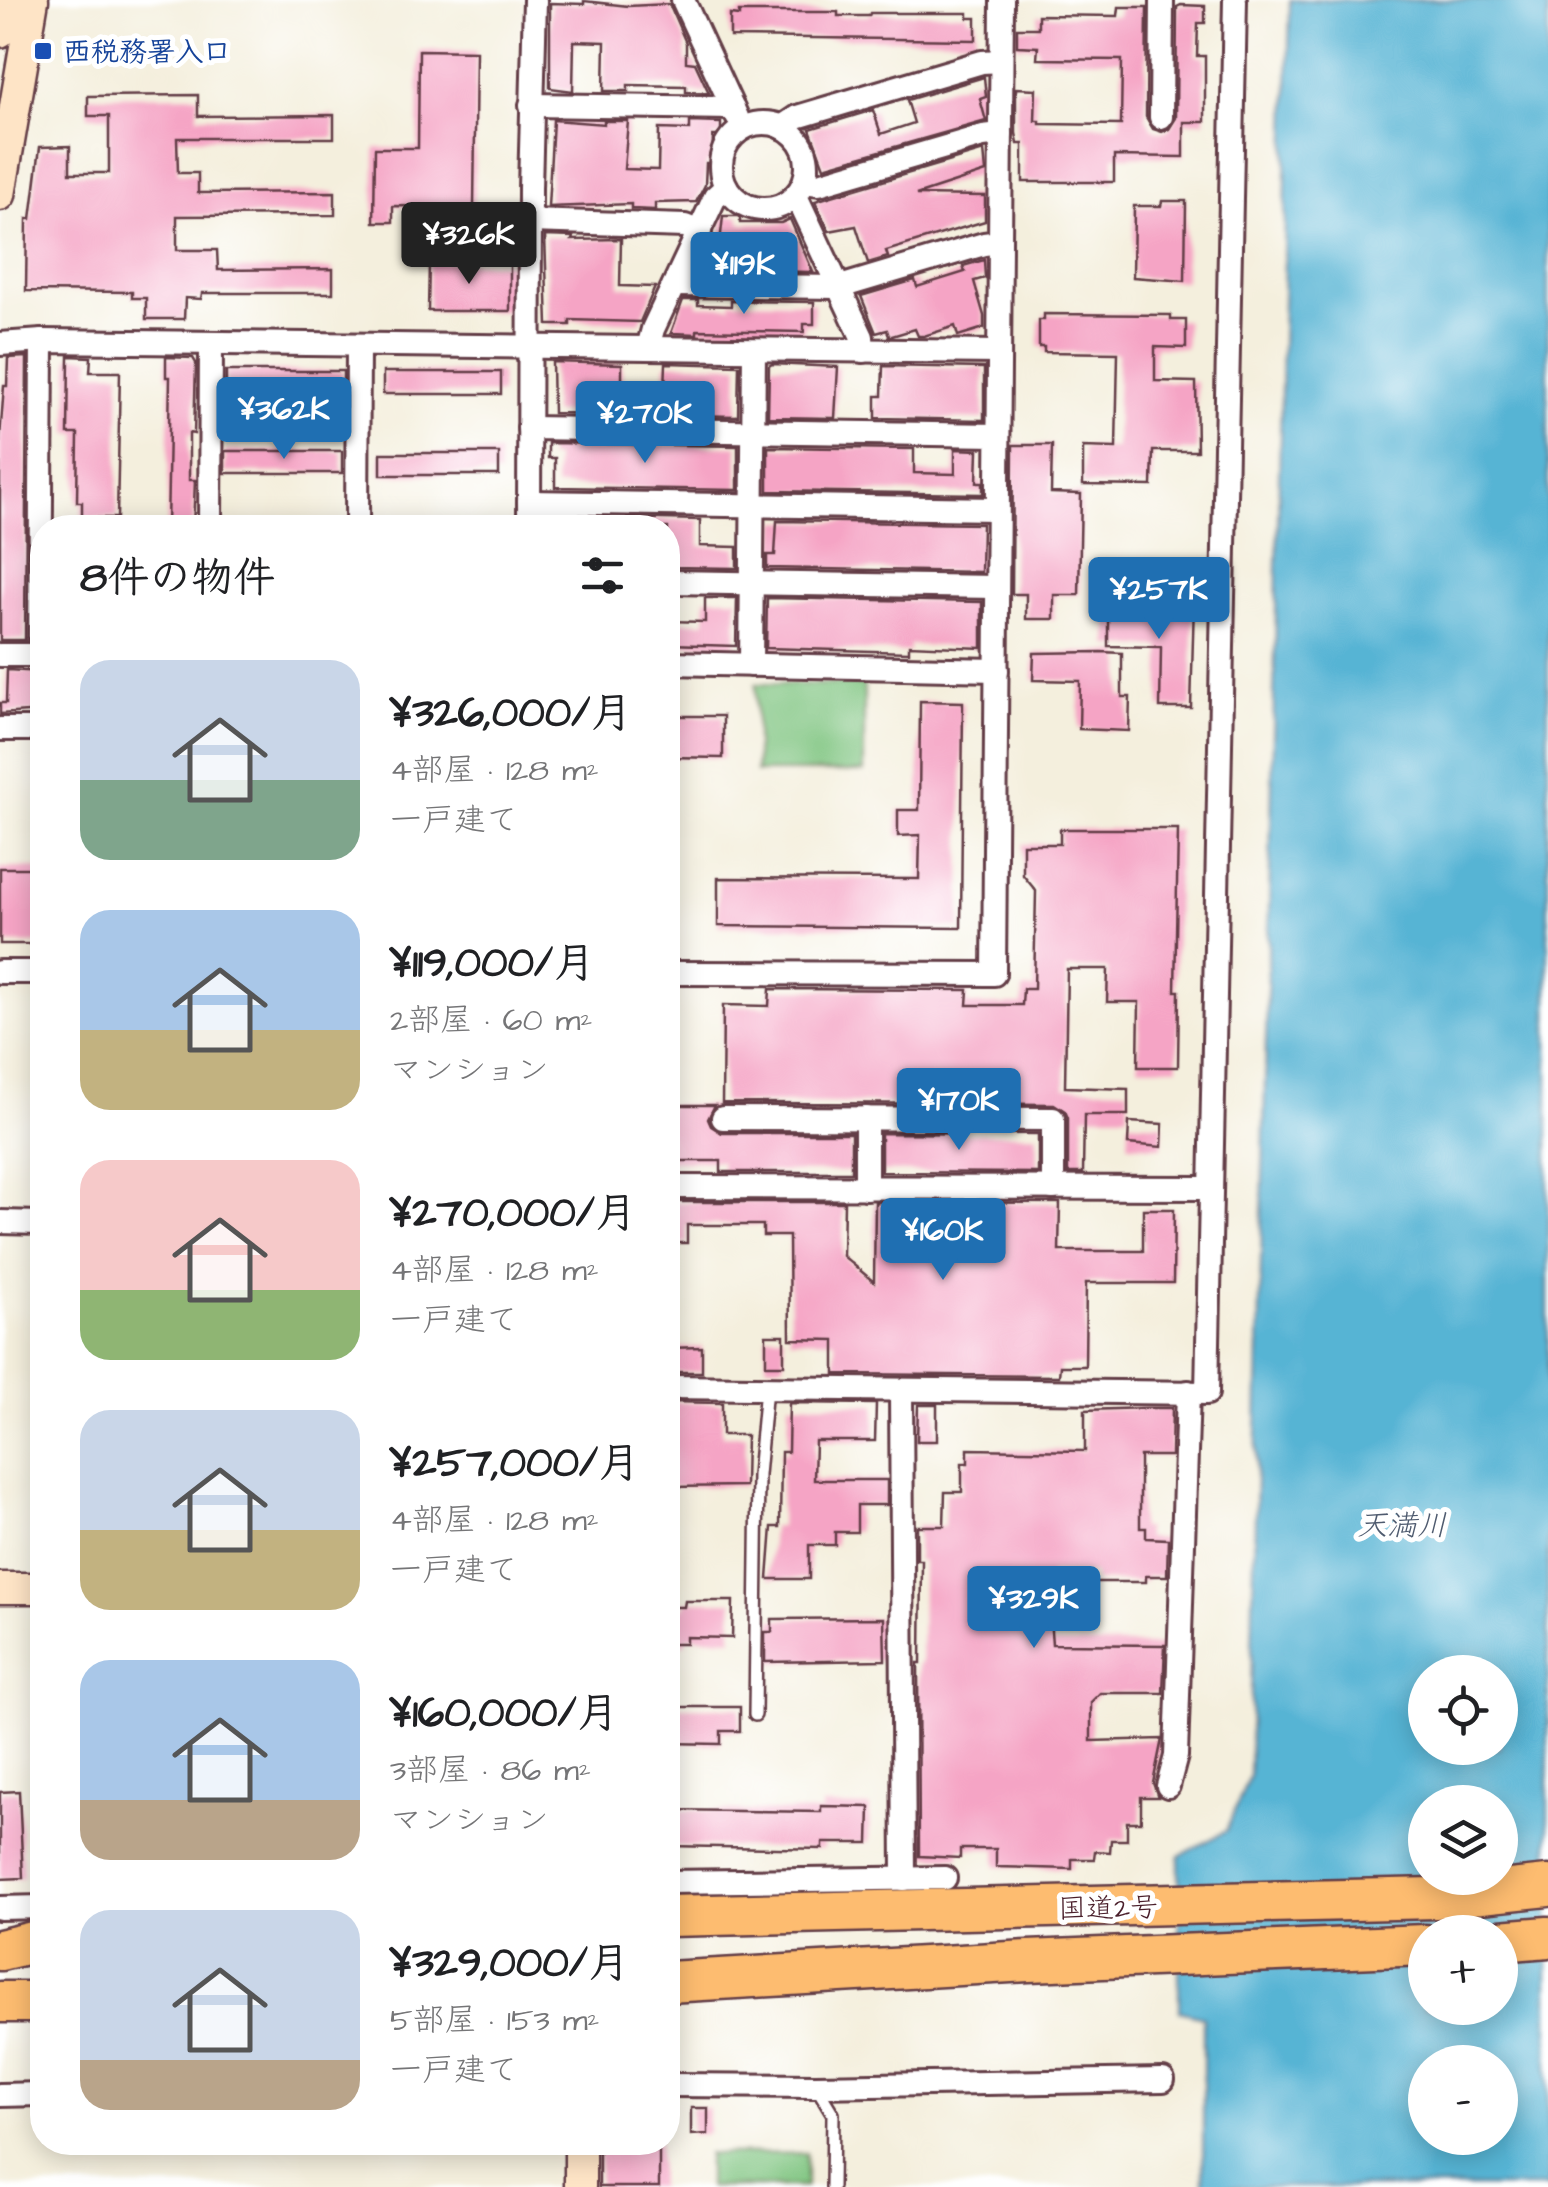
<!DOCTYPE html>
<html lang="ja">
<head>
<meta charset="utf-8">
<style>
	:root { --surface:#fff; --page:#f6f6f6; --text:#202124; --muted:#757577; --accent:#1f6fb2 }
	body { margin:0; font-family:"Architects Daughter","Klee One",sans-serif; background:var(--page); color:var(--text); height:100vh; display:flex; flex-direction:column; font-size:38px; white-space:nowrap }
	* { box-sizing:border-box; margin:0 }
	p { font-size:32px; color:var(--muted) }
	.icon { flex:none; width:55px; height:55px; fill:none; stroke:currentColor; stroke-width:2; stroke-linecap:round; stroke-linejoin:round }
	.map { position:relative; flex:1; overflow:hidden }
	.sheet { position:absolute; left:30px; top:515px; width:650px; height:1640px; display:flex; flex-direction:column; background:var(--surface); border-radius:40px; box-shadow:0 5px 25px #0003 }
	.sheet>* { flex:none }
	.buttons { position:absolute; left:1408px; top:1655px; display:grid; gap:20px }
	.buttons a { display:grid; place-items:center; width:110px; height:110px; border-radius:50%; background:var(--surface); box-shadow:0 5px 25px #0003; font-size:50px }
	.price { position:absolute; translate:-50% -85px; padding:0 22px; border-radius:10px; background:var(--accent); color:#fff; font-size:32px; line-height:65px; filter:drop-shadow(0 2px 5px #0008) }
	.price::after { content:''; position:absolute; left:50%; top:60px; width:30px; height:22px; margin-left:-15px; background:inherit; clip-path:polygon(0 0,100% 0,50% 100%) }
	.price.selected { background:#222; color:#fff }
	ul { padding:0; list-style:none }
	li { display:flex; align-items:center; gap:30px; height:250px; padding:0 50px }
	li span { display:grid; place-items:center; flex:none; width:280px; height:200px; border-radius:30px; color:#555 }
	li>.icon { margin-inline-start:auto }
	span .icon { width:120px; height:120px; fill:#fffc; stroke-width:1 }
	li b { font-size:42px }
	h2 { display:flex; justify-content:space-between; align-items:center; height:120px; padding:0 50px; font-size:42px }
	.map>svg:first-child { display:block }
</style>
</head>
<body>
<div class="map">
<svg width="1548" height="2187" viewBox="0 0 1548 2187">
	<rect width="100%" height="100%" fill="#fff"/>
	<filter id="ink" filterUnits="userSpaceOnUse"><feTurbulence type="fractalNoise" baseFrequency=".01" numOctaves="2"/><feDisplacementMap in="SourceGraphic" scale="20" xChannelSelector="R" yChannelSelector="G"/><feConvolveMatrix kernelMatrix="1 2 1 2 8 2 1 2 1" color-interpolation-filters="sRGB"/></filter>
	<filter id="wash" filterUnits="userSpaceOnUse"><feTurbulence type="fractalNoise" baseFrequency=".0048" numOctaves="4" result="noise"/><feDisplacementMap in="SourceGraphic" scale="40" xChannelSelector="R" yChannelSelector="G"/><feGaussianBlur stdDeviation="2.25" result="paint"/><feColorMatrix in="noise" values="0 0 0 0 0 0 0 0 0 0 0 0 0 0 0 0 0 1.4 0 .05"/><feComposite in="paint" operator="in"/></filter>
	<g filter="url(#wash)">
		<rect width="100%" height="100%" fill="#f4efdd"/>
		<!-- green -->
		<g fill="#80c581" stroke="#657256" stroke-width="2.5">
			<rect x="756" y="684" width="108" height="88"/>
			<path d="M806,2153V2187H708V2154Z"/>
		</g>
		<!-- water -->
		<path fill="#56b4d4" stroke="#506a80" stroke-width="2.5" fill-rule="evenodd" d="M1290,0H1548V2187H1203V2017L1179,2011V1856L1226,1831L1249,1776ZM1425,1672H1500V1748H1425ZM1425,1802H1500V1878H1425ZM1425,1932H1500V2008H1425ZM1425,2062H1500V2138H1425Z"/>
		<g id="blocks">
			<!-- building -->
			<g fill="#f5a4c5">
				<path d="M584,1L628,6L669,4L686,43V62L695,63L709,93L686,92V86L628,85V91H604L605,42L574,41L573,91L550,88V3L584,4Z"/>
				<path d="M1181,5L1205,6V23H1198L1197,56H1205V122H1184V157L1114,156V182H1023V144H1018L1016,133V88L1036,89L1035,121H1040V124L1121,125L1122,60L1037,59L1038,47L1017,46V28H1038V15L1118,16L1119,7H1147L1146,117L1153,129L1162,132L1169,129L1176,118L1177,7Z"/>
				<path d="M739,12H838V16H869L870,13H968V18H976V40L730,37V15L739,16Z"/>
				<path d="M419,50L476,51L474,207L393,206V222H374L375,148H418Z"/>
				<path d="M984,77L986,97L980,99L986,121L824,167L810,129L873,110L881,134L914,123L907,100Z"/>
				<path d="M198,95V116L334,115V138H177L178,173H198V193L335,192V215L177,216V250H217L218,270L333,269V293H202L201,299L185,298L184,319H146V298H132V292L26,291L27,219H31L40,147L70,146V173H109V116H88V96Z"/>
				<path d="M553,120L604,124V121H628L624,169L658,170L659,129L690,130V122L721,123V136H713L712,163H706L705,185L696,202L655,203V210L631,209V204L548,207Z"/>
				<path d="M984,151L986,172L916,195L985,196V221L886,251L888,257L868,263L856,226L829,231L815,201Z"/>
				<path d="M1162,201H1186L1185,281L1133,277L1134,206H1161Z"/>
				<path d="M723,216H740V223H781L790,219L813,272L702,270L706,252H719Z"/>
				<path d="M545,236L573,237L572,240L621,239L620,286L655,287L640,322L570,320V325H548Z"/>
				<path d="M984,260L985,278L974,281L984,316V328L958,336L955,326L924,336H918L915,329L892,336H889L887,330L876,333L861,296L915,280L917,287L965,272L963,266Z"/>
				<path d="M429,262L510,263V311H428Z"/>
				<path d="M683,300H698V305L731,306V301L814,302V324H804V332L697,330V334L671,333Z"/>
				<path d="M1044,314L1171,315V320H1186V348L1155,347V381L1196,382L1197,451H1153L1152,486L1083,485V447L1116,448L1118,353L1044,352V347H1039V320H1044Z"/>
				<path d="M69,356L91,357L90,372H120L117,518H82V502H77L78,434H68Z"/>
				<path d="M27,357L25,640H0V438L4,386H7L8,358Z"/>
				<path d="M166,357L193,358L196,363L194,434L189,433V480H195L193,528H167L170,377H166Z"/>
				<path d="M552,362L622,364V391L665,392L666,363L739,365L738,416L553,413Z"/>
				<path d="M772,364L838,367L835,418L768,417L769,366Z"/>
				<path d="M883,366L984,368V420L876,418V396H882Z"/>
				<path d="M226,371H343V392L226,393Z"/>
				<rect x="383" y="372" width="118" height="22"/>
				<path d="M548,443L738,446V490L555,487V458H548Z"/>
				<path d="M1013,445H1052L1051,493L1081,494L1079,595H1054V619H1026V594H1012Z"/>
				<path d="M768,447L914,449V473L955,474V449L978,450L977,482H983V494L768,491Z"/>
				<rect x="225" y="451" width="117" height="22"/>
				<rect x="381" y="453" width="118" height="22"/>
				<path d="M554,517L578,518L577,528H554Z"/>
				<path d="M627,518L700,520V546L737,547V568L668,567V528H626Z"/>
				<path d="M777,521L982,524L981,572L767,568V555H775Z"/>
				<path d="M705,598H737L736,646L668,644V621L705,622Z"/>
				<path d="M767,598L982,602V648L909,645V652L766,648Z"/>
				<path d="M1108,601L1194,602L1191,708H1160L1161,647L1108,646Z"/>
				<path d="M1101,652L1122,653V697H1130L1129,731L1079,729L1080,681L1033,680L1034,653Z"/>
				<path d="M7,670L42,672V711L0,714V703H6Z"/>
				<path d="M920,701L963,702L961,928L718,926V878L919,879L920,835L898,836V810H919Z"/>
				<path d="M668,716H723V758L668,757Z"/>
				<path d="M1060,829H1178L1175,991H1179L1178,1067H1138L1139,1002H1107L1108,969H1067L1065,1087L1128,1089V1115H1084L1083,1173H1068V1118L1065,1111L1054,1104L722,1103L723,1005L769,1006L770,989L968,990L967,1005H1022L1023,989H1034L1036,891L1023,875V844H1060Z"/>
				<rect x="0" y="868" width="42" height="76"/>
				<path d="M668,1105H715L708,1119L711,1126L722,1133H851V1172H721V1161H668Z"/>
				<path d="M1129,1122L1163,1124L1162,1147L1128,1144Z"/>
				<path d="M881,1133L1038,1134V1173L881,1172Z"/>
				<path d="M668,1202H844L843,1256L874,1282L875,1202L1060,1203L1059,1251H1143V1209H1174L1173,1283H1086L1085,1366H1060L1059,1376L835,1374V1340L790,1339L789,1236H763V1225H687V1243H668Z"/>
				<rect x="766" y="1335" width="18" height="30"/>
				<path d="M702,1347V1372H668V1348Z"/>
				<path d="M668,1402L722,1403V1435H746L745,1486L668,1487Z"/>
				<path d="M789,1403L876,1404L875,1441H815L814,1480H887V1505H857V1532H835V1545H809V1579H768L772,1527H780L781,1452H788Z"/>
				<path d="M918,1405H937V1441H917Z"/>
				<path d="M1146,1408H1172L1171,1456H1140V1528H1146V1538L1168,1539L1167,1576H1146V1582H1094V1574L1050,1573V1618L1052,1644L1165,1645L1163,1693H1100L1091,1702V1741L1162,1739L1153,1783L1158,1797H1141V1822H1127V1840H1111L1110,1852L1095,1851L1094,1859H1072V1869L996,1867V1849H960V1858L919,1856L918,1663H921L922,1560H917V1526H944L945,1492H962V1463H968V1449L1085,1451V1410Z"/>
				<path d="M685,1601H733L732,1638L686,1637V1644H668V1607H684Z"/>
				<path d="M884,1618L885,1660L765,1662V1632H772V1619Z"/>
				<path d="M671,1707H740V1731H721V1744L668,1743V1713H671Z"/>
				<path d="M19,1791L23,1878L0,1879V1792Z"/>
				<path d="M821,1806L870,1807L869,1843H823V1849L668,1846V1810L821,1812Z"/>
				<path d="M691,2108H708V2134L691,2135Z"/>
				<rect x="599" y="2142" width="60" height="45"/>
			</g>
		</g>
	</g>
	<g filter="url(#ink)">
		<use href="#blocks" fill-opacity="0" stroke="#643e46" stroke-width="2.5"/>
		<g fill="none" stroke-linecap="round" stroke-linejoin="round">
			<!-- lane casing -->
			<g stroke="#643e46" stroke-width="16">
				<g id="lane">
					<path d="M755,1715L758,1475L766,1388"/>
					<path d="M42,1791V1837"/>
					<path d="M816,2086L833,2114L832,2187"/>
				</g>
			</g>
			<!-- street casing -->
			<g stroke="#643e46" stroke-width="28">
				<g id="street">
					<path d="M683,0L737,117"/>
					<path d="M531,105L733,108"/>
					<path d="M1161,117L1162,0"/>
					<circle cx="764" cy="166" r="43"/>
					<path d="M782,127L797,117L982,62L1001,61"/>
					<path d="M805,182L819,184L983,136L1001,134"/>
					<path d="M796,196L862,337L863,351"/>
					<path d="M530,221L685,226L700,232"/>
					<path d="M674,285L840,287L984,244L1000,242"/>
					<path d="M0,344L42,341L999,352"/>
					<path d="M648,348L653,329L715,197L726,187"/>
					<path d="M529,428L998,435"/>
					<path d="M529,502L996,509"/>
					<path d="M210,528L211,345"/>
					<path d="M357,528L358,346"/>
					<path d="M529,528L530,188L535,0"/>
					<path d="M668,582L996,587"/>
					<path d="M0,655H42"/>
					<path d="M40,655L42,341"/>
					<path d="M668,663L997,670"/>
					<path d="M751,665L754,350"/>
					<path d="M0,729H42"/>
					<path d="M0,972H42"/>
					<path d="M668,973L994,974L1002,0"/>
					<path d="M723,1118L1053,1119V1188"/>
					<path d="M668,1187L1209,1188"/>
					<path d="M866,1188V1118"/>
					<path d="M0,1222L42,1223"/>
					<path d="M668,1387L1207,1393L1235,0"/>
					<path d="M901,1390L904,1879"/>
					<path d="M1168,1786L1176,1756L1188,1392"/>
					<path d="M668,1882L945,1878"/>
					<path d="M0,1908L42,1907"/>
					<path d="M668,2085L816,2086L1163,2080"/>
					<path d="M0,2095L42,2094"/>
				</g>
			</g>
			<!-- secondary casing -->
			<g stroke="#643e46" stroke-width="35">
				<g id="secondary">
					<path d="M0,32L5,0"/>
					<path d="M0,195L33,0"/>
					<path d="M0,1588H42"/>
					<path d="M580,2142V2187"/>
				</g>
			</g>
			<!-- highway casing -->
			<g stroke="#643e46" stroke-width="45">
				<g id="highway">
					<path d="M668,1916L1435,1898L1548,1886"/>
					<path d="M1500,1941L1548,1937"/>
					<path d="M0,1950L42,1940"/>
					<path d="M668,1982L1028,1961L1425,1945"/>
					<path d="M0,2002H42"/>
				</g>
			</g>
			<!-- lane -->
			<use href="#lane" stroke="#fff" stroke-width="11"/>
			<!-- street -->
			<use href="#street" stroke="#fff" stroke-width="22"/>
			<!-- secondary -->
			<use href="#secondary" stroke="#fee4c6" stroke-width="30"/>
			<!-- highway -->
			<use href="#highway" stroke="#fdbc70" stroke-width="40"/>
		</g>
	</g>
	<!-- markers -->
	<rect fill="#1a4fb4" stroke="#fff" stroke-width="4" x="33" y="41" width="20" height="20" rx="5"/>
	<g text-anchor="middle" stroke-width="10" stroke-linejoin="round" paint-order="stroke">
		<!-- transit labels -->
		<g font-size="28" font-weight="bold" fill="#164399" stroke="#fff" text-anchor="start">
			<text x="63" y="61">西税務署入口</text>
		</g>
		<!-- street labels -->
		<g font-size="28" fill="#4a1f2b" stroke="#fff">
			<text transform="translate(1108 1907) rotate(-1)" y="10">国道2号</text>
		</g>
		<!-- water labels -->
		<g font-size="30" font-style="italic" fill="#4f5b6f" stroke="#fff">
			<text x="1402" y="1535">天満川</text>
		</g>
	</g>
</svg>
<div class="buttons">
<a><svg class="icon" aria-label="locate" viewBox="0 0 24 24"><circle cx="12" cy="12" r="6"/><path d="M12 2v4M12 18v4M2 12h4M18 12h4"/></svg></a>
<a><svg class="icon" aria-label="layers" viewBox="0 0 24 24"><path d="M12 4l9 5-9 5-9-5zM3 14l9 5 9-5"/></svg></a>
<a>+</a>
<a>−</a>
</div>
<b class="price selected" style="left:469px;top:287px">¥326K</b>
<b class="price" style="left:744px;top:317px">¥119K</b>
<b class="price" style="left:284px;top:462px">¥362K</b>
<b class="price" style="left:645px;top:466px">¥270K</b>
<b class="price" style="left:1159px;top:642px">¥257K</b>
<b class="price" style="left:959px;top:1153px">¥170K</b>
<b class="price" style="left:943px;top:1283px">¥160K</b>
<b class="price" style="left:1034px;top:1651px">¥329K</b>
<section class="sheet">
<h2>8件の物件<svg class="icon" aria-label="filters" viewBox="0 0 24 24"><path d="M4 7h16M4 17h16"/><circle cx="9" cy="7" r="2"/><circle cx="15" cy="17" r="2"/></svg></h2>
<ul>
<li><span style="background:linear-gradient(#c9d6e8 60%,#7fa58c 0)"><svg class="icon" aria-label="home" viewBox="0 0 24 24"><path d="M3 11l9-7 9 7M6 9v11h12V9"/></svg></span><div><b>¥326,000/月</b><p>4部屋 · 128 m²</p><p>一戸建て</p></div></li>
<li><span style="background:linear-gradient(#a9c7e8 60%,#c2b280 0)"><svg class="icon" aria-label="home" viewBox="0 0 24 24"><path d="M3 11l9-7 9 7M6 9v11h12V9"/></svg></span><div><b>¥119,000/月</b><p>2部屋 · 60 m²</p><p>マンション</p></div></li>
<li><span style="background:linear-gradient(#f6c9c9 65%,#8fb573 0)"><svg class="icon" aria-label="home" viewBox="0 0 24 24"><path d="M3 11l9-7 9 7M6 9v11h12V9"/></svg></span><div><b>¥270,000/月</b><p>4部屋 · 128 m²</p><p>一戸建て</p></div></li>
<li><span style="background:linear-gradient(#c9d6e8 60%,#c2b280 0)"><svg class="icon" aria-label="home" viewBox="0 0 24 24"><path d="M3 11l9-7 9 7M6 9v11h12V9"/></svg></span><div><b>¥257,000/月</b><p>4部屋 · 128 m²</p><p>一戸建て</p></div></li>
<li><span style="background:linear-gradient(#a9c7e8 70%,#b9a48a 0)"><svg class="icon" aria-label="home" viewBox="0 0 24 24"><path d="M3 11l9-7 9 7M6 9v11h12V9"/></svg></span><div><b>¥160,000/月</b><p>3部屋 · 86 m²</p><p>マンション</p></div></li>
<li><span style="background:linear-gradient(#c9d6e8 75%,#b9a48a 0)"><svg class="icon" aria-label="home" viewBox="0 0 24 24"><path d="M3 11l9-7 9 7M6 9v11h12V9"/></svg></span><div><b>¥329,000/月</b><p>5部屋 · 153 m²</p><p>一戸建て</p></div></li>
</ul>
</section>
</div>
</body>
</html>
